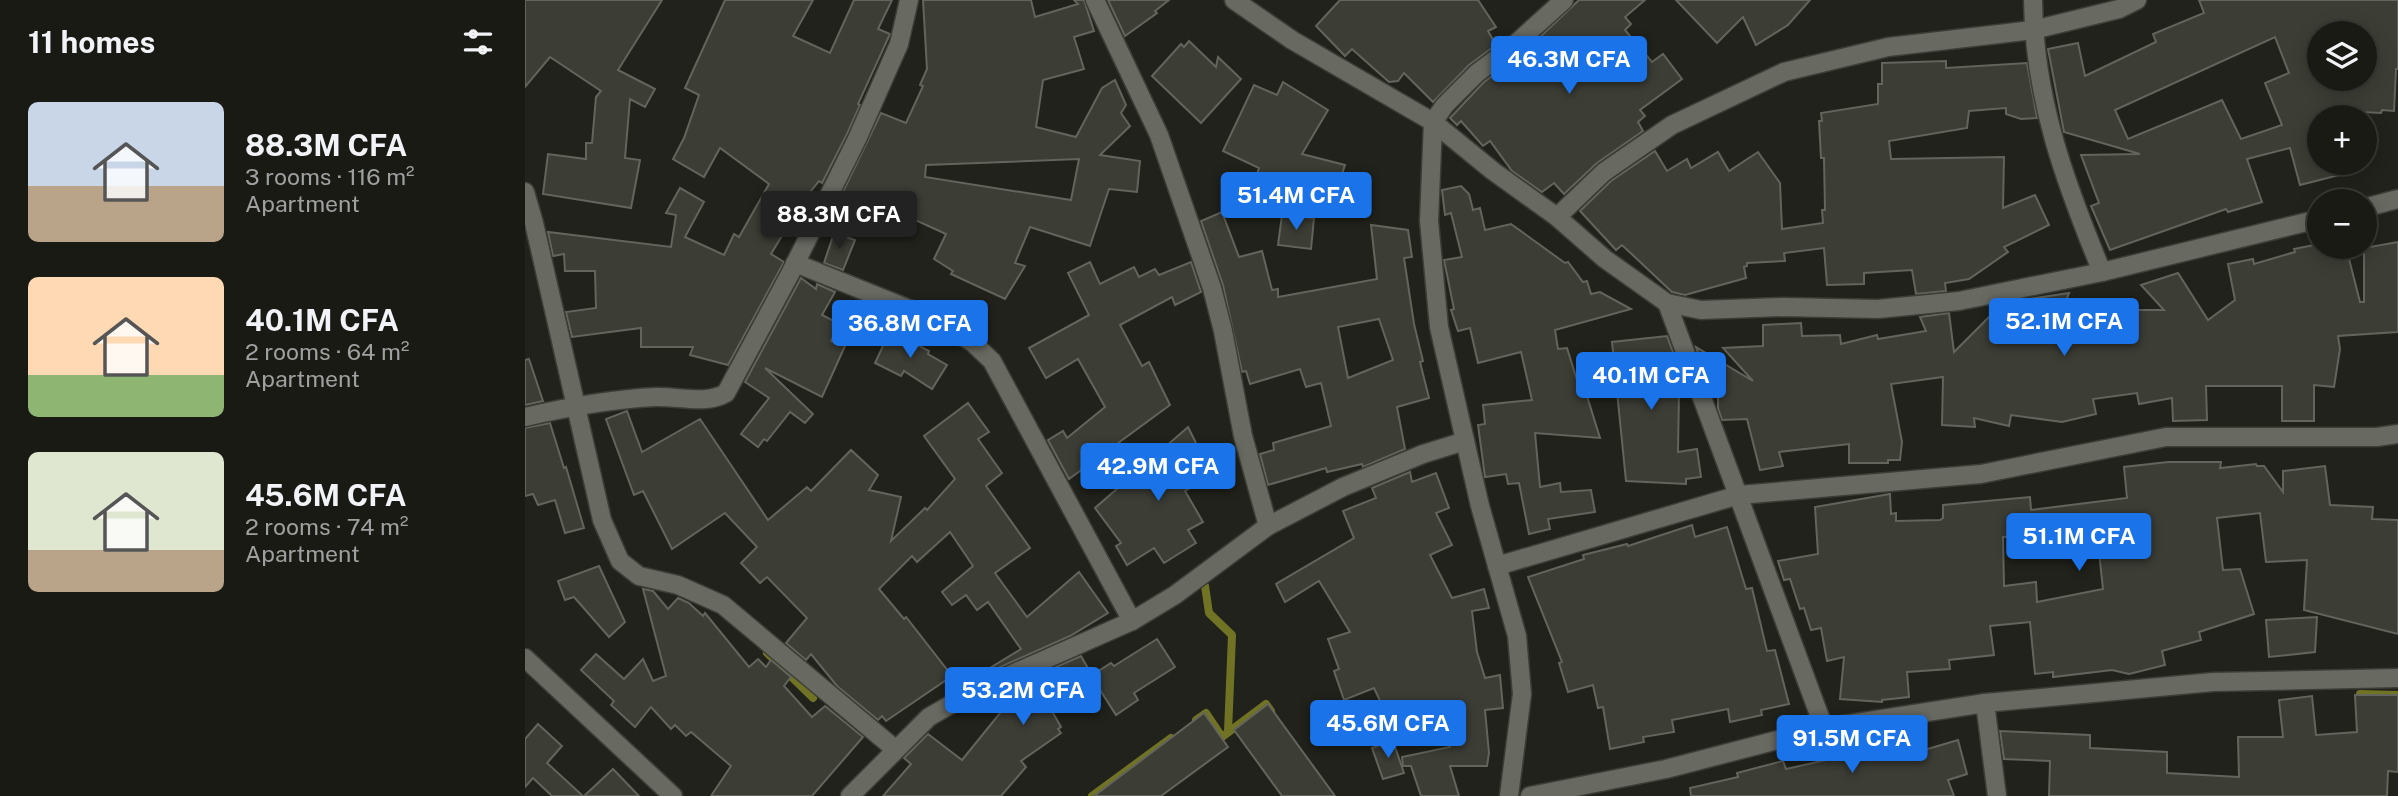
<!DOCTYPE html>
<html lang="en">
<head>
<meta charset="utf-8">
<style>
	:root { --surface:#191a14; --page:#22231d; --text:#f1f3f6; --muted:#9fa1a0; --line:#373834; --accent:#1a73e8 }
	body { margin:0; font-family:"Public Sans",sans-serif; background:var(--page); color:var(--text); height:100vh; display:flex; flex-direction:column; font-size:26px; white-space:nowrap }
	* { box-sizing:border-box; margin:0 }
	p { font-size:23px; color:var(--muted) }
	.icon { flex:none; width:38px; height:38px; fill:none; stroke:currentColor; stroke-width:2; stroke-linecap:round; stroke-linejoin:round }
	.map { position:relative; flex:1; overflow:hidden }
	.side { display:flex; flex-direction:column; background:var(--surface); width:525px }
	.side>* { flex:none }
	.fabs { position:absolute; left:1782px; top:21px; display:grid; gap:14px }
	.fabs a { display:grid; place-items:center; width:70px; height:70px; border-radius:50%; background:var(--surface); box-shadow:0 4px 18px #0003,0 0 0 2px var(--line); font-size:35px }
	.price { position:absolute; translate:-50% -60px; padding:0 16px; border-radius:7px; background:var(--accent); color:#fff; font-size:23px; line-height:46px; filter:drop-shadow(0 2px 4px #0008) }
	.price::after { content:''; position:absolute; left:50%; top:42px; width:21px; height:16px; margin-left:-10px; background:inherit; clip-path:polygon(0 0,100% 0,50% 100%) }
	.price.selected { background:#222; color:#fff }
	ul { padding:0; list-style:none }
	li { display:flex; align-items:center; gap:21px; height:175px; padding:0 28px }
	li span { display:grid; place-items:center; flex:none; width:196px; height:140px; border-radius:10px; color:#555 }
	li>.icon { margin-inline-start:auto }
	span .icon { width:84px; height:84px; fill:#fffc; stroke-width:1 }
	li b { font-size:30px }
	h2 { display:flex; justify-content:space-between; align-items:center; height:84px; padding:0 28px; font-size:30px }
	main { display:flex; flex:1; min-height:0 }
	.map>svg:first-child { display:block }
</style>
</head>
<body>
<main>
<section class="side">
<h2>11 homes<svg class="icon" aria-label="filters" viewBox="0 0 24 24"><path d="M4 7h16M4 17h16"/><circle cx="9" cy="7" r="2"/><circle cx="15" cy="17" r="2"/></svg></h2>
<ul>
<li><span style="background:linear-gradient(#c9d6e8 60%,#b9a48a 0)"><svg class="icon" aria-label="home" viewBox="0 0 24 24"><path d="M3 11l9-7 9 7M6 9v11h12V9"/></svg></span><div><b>88.3M CFA</b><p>3 rooms · 116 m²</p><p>Apartment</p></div></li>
<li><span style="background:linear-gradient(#ffd9b3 70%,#8fb573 0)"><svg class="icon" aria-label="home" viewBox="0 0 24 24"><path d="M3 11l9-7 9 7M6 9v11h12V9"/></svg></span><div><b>40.1M CFA</b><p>2 rooms · 64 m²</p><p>Apartment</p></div></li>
<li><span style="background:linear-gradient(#dfe7d0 70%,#b9a48a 0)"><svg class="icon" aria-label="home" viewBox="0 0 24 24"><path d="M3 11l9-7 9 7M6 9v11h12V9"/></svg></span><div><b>45.6M CFA</b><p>2 rooms · 74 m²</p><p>Apartment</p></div></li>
</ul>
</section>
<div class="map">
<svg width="1873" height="796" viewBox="0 0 1873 796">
	<rect width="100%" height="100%" fill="#21221b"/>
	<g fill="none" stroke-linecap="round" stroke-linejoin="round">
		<!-- stream -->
		<g stroke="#707323" stroke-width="8">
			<path d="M680,586L684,613L707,635L703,731"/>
			<path d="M242,653L288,698"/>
			<path d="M1835,694L1873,695"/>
			<path d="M671,720L681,713L697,737L741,704L746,711"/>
			<path d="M567,796L646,738"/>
		</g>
	</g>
	<!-- building -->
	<g fill="#3c3d35" stroke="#63645c" stroke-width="2" fill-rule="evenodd">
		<path d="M0,0H137L93,70L130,89L120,107L105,99L100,158L115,160L106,208L18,194L23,154L61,159V143H67L71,97L76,91L25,57L0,87Z"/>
		<path d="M200,0H288L268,36L305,53L329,0H367L353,29L365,34L333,104L335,105L322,134L297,183L294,181L278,201L246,254L259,262L203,365L165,355L168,347H116V328L47,337L41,312L71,308L70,271H40L39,254L28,256L23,232L146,247L151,215L141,213L155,188L179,202L160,237L199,255L209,234L214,237L244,184L195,148L179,177L148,159L159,138L174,95L160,88Z"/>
		<path d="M398,0H506L510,17L553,4L549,0H559L569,31L549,37L559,69L518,80L511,127L551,137L577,88L590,80L601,105L596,113L605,126L575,155L615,161L612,192L584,189L565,246L505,227L490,263L500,266L480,299L426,274L428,271L409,259L421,234L386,218L376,234H373L316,196L356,113L381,123L398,86L395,85L402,69ZM554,159L546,200L400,177L401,165Z"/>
		<path d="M583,0H644L630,11L632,13L600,36Z"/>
		<path d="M815,0H953L971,27L963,31L971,45L944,65L908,102L879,73L873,81L864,82L827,49L820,56L791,26Z"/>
		<path d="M1054,0H1120L1100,17L1106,24L1100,30L1127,62L1138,54L1157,79L1115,110L1120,116L1113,122L1118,131L1072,163L1039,194L1029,183L1017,192L987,171L965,141L958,146L936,121L932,125L925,118L959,82L982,65L983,67L1018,38L1016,36Z"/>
		<path d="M1151,0H1285L1263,25L1231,45L1218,17L1192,43Z"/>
		<path d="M1674,0H1873V69H1871L1869,111L1857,110L1856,113L1837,112L1839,117H1794V163H1833L1834,170L1775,185L1765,148L1722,159L1737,202L1703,212L1701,209L1585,250L1566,206L1574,203L1556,155L1615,154L1539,132L1523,49L1553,43L1560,76L1631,42L1628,34L1679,13ZM1794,33H1839V79H1794ZM1750,37L1764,73L1740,83L1757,125L1716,139L1697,100L1603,139L1590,110Z"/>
		<path d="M664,41L691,67L693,57L716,79L676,123L627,76L656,44L659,47Z"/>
		<path d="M1421,61V68L1502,63L1512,118L1496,119L1481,114V108L1444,111L1442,128L1364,141L1366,159L1479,157L1478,208L1510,195L1524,225L1479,247L1483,252L1444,279L1420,283L1421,291L1391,294L1387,270L1339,273V284L1302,285L1299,248L1259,253L1260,261L1222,263V266L1219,267L1221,278L1160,295L1147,292L1097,245L1091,250L1055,211L1086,181L1130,151L1142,171L1162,159L1166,168L1193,152L1204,171L1233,152L1255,183L1257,229L1298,223L1297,210H1300L1299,158H1296L1294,121H1297L1296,113L1353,104V84H1357V63Z"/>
		<path d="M758,82L803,110L777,154L820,165L813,186L777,175L769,207L726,193L734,168L698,151L729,85L752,95Z"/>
		<path d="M936,186L944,194L948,210L955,208L960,230L986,224L1040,263L1043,262L1058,282L1062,281L1066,294L1075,292L1106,309L1030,330L1033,349L1042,348L1052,380H1057L1075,438L1010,433L1015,487L1035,483L1036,492L1066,490L1070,512L1023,519L1025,529L1004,534L994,483L983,484L981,474L960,477L953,425L960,424L958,405L1007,400L996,352L953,363L945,328L933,331L926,310L929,309L919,260L937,257L926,213L920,215L917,190Z"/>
		<path d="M697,212L714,257L737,251L747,290L753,289V297L852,279L846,225L883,230L887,257L879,258L889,324L898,361L895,362L904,398L872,407L880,449L838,467L837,464L802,472L801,468L743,485L735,454L749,450L748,443L806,426L796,383L781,387L775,369L725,384L721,371L717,372L698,285L676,221ZM854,319L868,360L823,378L813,327Z"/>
		<path d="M757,215L789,218L786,249L753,245Z"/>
		<path d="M309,233L330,240L318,270L299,263Z"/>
		<path d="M1873,242V332L1813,336L1815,349L1809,387L1789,385V421H1757V386H1681L1682,420L1648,421L1647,398L1614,404L1612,393L1568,399L1571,414L1537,422L1486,415L1484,426L1449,418L1450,427L1417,425L1418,377L1366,384L1377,442L1375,460H1363V463H1324V444L1254,452L1258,466L1235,470L1222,419L1197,420L1193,408V382L1184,384L1171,347L1228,381L1198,348L1238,346V325L1276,323L1277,336L1315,335L1316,344L1352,335L1353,339L1401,331L1395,317L1424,313L1429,352L1473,308L1497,305L1498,300L1544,293L1534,321L1584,319V310H1639L1616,285L1653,273L1683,320L1710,300L1703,264L1728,259L1729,264L1770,252L1769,249L1794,244V247H1808L1810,254L1822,251L1835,302H1839V248Z"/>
		<path d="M565,262L575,284L609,267L614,277L630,269L634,275L666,262L676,292L650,305L647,297L595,325L617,366L624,362L645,405L544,479L523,440L538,431L542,438L580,407L553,359L521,378L504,348L564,315L543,273Z"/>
		<path d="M276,278L291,289L292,284L310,292L297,315L315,324L306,341L320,346L297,397L240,368L288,414L280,423L265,412L242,441L239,439L233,447L216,434L244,398L220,382Z"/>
		<path d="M365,331L404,351L403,354L422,365L407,389L379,371L376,376L350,363Z"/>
		<path d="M1142,336L1162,390L1154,391L1153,452L1172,449L1176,477L1161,479V484L1101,481L1087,342Z"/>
		<path d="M4,359L18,401L0,405V360Z"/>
		<path d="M443,403L464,432L453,439L477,473L461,486L505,548L470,573L502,617L554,572L583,613L545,636L462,673L460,671L496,649L463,602L452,610L441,595L427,605L417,592L448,566L425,532L392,562L387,556L354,589L379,619L381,617L427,676L361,721L357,716L353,720L312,686L286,654L281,660L261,643L282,618L242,577L235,583L216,563L232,547L200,513L147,549L118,491L109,495L81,419L102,411L117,452L175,419L243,520L282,487L286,491L326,450L353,475L344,490L376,497L366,541L400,508L402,510L430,479L399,436Z"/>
		<path d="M25,423L39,468L41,467L59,528L40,533L30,500L13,505L8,494L0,496V428Z"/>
		<path d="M663,427L687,475L660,491L678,522L663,530L671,543L639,563L629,548L602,565L591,546L596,543L570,508Z"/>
		<path d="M1643,462H1696L1695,468L1731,464L1732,466H1739L1758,492V471L1800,466L1805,505L1848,507L1847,519L1873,520V634L1779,610L1782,560L1741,562L1735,513L1692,518L1698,570L1715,569L1729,614L1674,632L1676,640L1637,651L1640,665L1604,674L1587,670L1528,677V672L1510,674L1505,622L1465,626L1469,655L1424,660L1425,669L1382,672L1384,697L1357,700V702L1315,699L1319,657L1302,661L1296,628L1286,630L1279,608L1275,609L1265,579L1259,580L1253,561L1293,554L1290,507L1365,494L1366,514L1371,513V521L1415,520L1418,518V505L1505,497L1506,510L1602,498L1599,467ZM1535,534L1536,547L1573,543L1578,589L1512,602L1511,582L1479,586L1478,537Z"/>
		<path d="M885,472L887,482L911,473L924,508L911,513L927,545L905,555L927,598L959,589L964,608L947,611L952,652L960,678L975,675L978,708L960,710L964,753L962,766H925L934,796H896L886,766H878L877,757L925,747L915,702L865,722L849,688L819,700L809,671L814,669L803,639L825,632L794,581L760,602L751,584L829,538L818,511L851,498L847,488Z"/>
		<path d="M1167,525L1170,537L1202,527L1221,589L1227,588L1242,651L1250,650L1264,704L1236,710L1237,715L1205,722L1203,709L1147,720L1149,732L1118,737L1119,742L1085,749L1078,707L1073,708L1068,685L1043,692L1034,663L1037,662L1003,577L1059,559L1058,555L1102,544L1103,546Z"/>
		<path d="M74,566L100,622L84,637L49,597L40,600L33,581Z"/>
		<path d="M118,589L128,591L143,609L153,598L164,603L178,616L180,613L224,667L233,659L241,667L246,660L266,677L259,686L287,717L300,706L338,737L287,796H186L206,766L166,732L161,736L150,725L146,729L126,707L110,727L86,705L89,701L56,670L71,654L99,679L118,659L128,681L141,676Z"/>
		<path d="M1792,617L1790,652L1744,657L1741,620Z"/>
		<path d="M632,639L650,667L609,693L613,700L591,715L570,682L524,706L536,727L533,729L536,733L496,761L501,767L476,796H358L386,764L379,758L403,734L437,760L476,712L471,705L479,701L474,692L556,656L567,675L586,663L589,666Z"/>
		<path d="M1830,695H1873V772L1863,771L1862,796H1524L1525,761L1479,759L1475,731L1565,735V748L1642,752V773L1714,777L1713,737H1758L1754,700L1787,696L1791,735L1832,732Z"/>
		<path d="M743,704L810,796H757L709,730Z"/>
		<path d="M679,713L703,747L636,796H569Z"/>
		<path d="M13,724L37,746L22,763L58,796H27L8,778L0,787V739Z"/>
		<path d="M1365,737L1372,758L1433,740L1442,774L1423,780L1429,796H1166L1165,788L1213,777L1212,773L1258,761L1261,769L1319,756L1318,752Z"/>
		<path d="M868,741L879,773L858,779L847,748Z"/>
		<path d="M88,769L114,796H59Z"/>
	</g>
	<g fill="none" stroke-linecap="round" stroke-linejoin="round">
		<!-- street casing -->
		<g stroke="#3d3d38" stroke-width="21">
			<g id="street">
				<path d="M570,0L634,135L687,288L698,331L718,436L743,526"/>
				<path d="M1508,0C1509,99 1540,182 1577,272"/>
				<path d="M0,192L9,223L77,520L95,561L114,576L153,585L198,605L370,749"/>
				<path d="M1032,217L1079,172L1147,125L1259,72L1363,47L1508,30L1594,9L1612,0"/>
				<path d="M270,263L409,319L447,342L467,361L607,621"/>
				<path d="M1142,303L1299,728"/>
				<path d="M0,417C43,407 87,399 131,397C154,396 181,405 201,393L265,274L332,139L374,44L384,0"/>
				<path d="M972,566L1214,495L1456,474L1641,437H1852L1873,434"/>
				<path d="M0,658L148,796"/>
				<path d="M1460,703L1472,796"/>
				<path d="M325,796L404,717L451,690L607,621L650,595L743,526L818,487L898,454L940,441"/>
				<path d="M984,796L997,694L992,636L955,506L914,327L904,221L908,122L920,105L952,73L986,48L1039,0"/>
				<path d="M1005,796L1141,769L1299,728L1460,703L1688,682L1873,678"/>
			</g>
		</g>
		<!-- secondary casing -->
		<g stroke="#3d3d38" stroke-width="21">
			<g id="secondary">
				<path d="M709,0L767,40L908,122L968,171L1032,217L1080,259L1142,303L1176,310L1258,307L1353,309L1434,301L1577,272L1794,219"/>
				<path d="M1839,208L1873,199"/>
			</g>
		</g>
		<!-- street -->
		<use href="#street" stroke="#686961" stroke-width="18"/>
		<!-- secondary -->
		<use href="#secondary" stroke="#686961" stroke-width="18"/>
	</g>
</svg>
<div class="fabs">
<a><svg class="icon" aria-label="layers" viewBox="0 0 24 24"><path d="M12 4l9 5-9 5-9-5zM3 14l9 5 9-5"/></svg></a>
<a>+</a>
<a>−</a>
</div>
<b class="price" style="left:1044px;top:96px">46.3M CFA</b>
<b class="price" style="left:771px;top:232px">51.4M CFA</b>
<b class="price selected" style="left:314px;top:251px">88.3M CFA</b>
<b class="price" style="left:1539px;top:358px">52.1M CFA</b>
<b class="price" style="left:385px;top:360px">36.8M CFA</b>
<b class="price" style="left:1126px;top:412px">40.1M CFA</b>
<b class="price" style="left:633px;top:503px">42.9M CFA</b>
<b class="price" style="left:1554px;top:573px">51.1M CFA</b>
<b class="price" style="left:498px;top:727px">53.2M CFA</b>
<b class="price" style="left:863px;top:760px">45.6M CFA</b>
<b class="price" style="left:1327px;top:775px">91.5M CFA</b>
</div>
</main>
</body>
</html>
